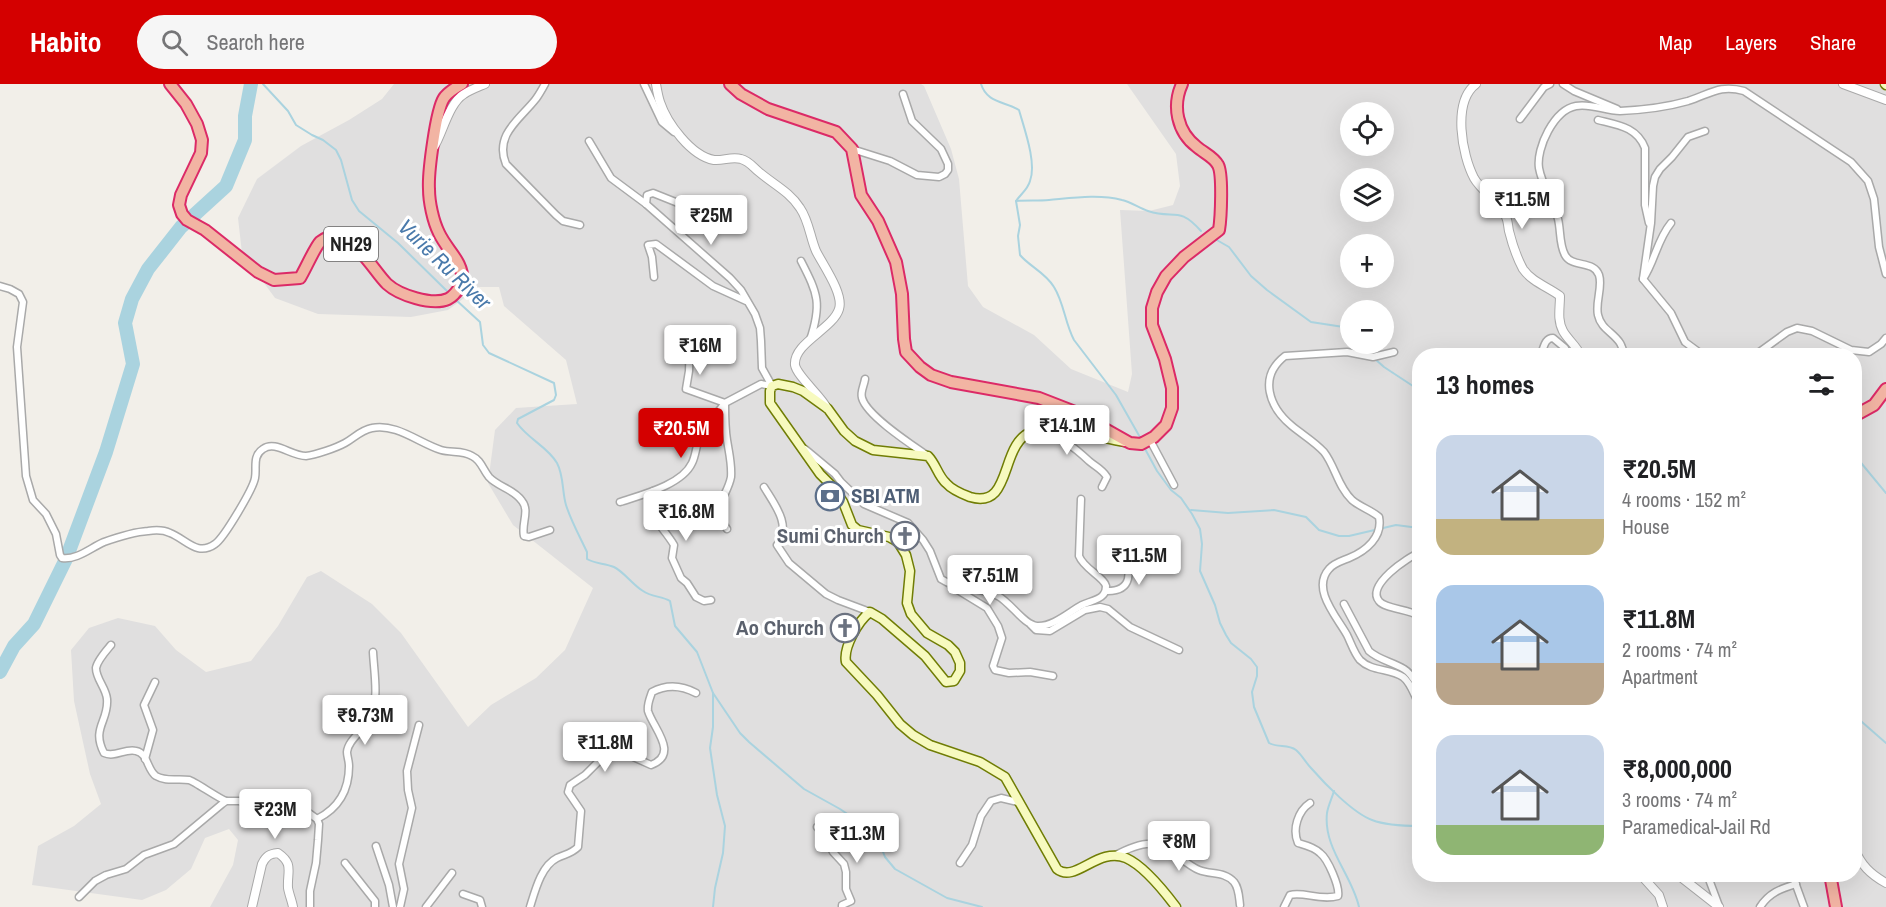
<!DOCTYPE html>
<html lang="en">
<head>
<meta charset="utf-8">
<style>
	:root { --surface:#fff; --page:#f6f6f6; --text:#202124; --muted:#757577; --accent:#d40000 }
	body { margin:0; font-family:"Archivo Narrow",sans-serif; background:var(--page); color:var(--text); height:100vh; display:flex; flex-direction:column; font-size:22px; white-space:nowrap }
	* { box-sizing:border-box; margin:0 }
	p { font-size:20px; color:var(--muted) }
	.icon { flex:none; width:33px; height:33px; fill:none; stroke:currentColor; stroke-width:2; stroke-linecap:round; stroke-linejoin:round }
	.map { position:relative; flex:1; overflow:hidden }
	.sheet { position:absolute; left:1412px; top:264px; width:450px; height:534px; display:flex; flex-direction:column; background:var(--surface); border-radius:24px; box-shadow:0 6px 24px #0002 }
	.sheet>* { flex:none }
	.fabs { position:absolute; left:1340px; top:18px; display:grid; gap:12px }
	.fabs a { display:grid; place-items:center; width:54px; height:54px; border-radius:50%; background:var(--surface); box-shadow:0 6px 24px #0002; font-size:30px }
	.price { position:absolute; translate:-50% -51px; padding:0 14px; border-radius:6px; background:#fff; color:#222; font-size:20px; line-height:39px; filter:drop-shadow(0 2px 3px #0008) }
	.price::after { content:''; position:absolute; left:50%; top:36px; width:18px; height:14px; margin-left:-9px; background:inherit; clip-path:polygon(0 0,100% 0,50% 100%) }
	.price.current { background:var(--accent); color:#fff }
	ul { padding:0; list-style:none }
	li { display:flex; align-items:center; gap:18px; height:150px; padding:0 24px }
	li span { display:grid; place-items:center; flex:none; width:168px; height:120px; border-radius:18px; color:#555 }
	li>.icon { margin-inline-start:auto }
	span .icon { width:72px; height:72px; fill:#fffc; stroke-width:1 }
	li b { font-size:26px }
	h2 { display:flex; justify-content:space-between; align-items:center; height:72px; padding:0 24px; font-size:26px }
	header { display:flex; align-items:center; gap:36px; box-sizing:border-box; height:84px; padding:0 30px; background:var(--accent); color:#fff }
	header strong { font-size:28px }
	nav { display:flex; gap:33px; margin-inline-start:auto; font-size:21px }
	.search { width:420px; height:54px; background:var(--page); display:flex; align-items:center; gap:15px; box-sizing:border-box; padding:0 21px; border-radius:33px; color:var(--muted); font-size:22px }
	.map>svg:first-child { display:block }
</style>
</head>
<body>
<header>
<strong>Habito</strong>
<div class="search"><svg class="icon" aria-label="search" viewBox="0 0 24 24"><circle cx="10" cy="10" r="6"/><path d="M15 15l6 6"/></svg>Search here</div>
<nav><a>Map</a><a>Layers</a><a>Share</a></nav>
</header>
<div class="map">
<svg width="1886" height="823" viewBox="0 0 1886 823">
	<rect width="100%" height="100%" fill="#f2efe9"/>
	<!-- residential -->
	<path fill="#e0dfdf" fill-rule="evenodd" d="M394,0H921L924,2L951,65L959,95L968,202L983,223L1034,251L1071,285L1128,308L1132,290L1120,126L1149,127L1173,121L1180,102L1176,70L1127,0H1886V823H210L233,781L238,756L229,745L205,754L191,785L166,806L142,816L32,801L38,762L74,742L101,720L90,690L74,617L71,566L89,544L118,534L155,542L176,566L206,588L251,577L278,542L307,493L321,487L372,520L401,549L468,643L491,621L536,594L565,566L593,504L513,441L488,399L495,346L516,324L577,320L566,276L504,222L499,203H479L448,226L411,233L318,230L275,214L242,169L238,134L257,95L301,62L349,36L382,15ZM1350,28H1383V62H1350ZM1350,94H1383V128H1350ZM1350,160H1383V194H1350ZM1350,226H1383V260H1350ZM1419,272H1854V790H1419Z"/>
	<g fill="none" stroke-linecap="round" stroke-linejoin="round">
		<!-- stream -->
		<g stroke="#aad3df" stroke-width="2">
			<path d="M263,0L288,27L296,41L312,51L323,56L336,66L341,76L352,116L359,127L398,159L449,209"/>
			<path d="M981,0C987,19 1004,17 1019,26C1024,44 1037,79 1030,97C1028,105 1021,110 1016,117L1020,141L1018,152L1020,171C1029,182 1046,189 1054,203C1064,219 1065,239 1074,256L1116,311L1141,355"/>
			<path d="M1016,117C1027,116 1038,117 1049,116C1072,114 1099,110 1122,116C1131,118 1139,124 1148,127C1174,136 1178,121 1201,147"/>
			<path d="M1215,155L1229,163L1251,192L1267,206L1311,238L1350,244"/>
			<path d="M455,215L480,238L483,261L489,269L554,299L556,311L554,316L518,335L517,339C528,355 548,363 557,379C564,392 562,408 566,421C571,437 580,453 587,468V475C595,480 605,479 614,483C624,488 633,501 643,507C651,513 662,512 670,517L675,542L697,568L713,609L740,649L749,658L804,705L840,725L871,746L878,755L885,773L895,785L947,814L982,823"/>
			<path d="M1368,260L1372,270"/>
			<path d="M1375,275L1384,283L1419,306"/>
			<path d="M1144,363L1157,387L1171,406L1181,414L1192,430L1200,445L1202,460L1200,487L1215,521L1220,539L1226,551L1231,559L1251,575L1257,583V592L1252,608L1254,623L1269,659C1278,664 1288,660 1296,666C1302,671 1306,679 1311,684C1325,700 1353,729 1372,736C1385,741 1406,742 1419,742"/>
			<path d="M1857,374L1886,409"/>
			<path d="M1191,426L1228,429L1274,426L1306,433L1319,446L1339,452H1349L1396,441L1419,444"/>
			<path d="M713,609V643L710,664L717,711L725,742L723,769L715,804L713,823"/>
			<path d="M1854,631L1886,659"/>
			<path d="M1334,707C1332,714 1328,722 1327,729C1323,764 1352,791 1359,823"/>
		</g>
		<!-- river -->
		<path stroke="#aad3df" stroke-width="14" d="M0,588L14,562L34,540L66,475L106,368L133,280L125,239L132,215L148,185L181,143L226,102L245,56V32L251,0"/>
		<!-- minor casing -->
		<g stroke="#a9a9a9" stroke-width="9">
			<g id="minor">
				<path d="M545,0C542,5 539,11 535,16C520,35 494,51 506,80L556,131L563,137L580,141"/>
				<path d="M644,0L662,38L674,48"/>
				<path d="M1563,0L1574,7L1617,25"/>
				<path d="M1520,35L1544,3L1550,0"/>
				<path d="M1598,36C1618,41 1637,43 1645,64V121L1649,139"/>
				<path d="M589,57L611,94L646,120L730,194L741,206L755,230L760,244L761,257L762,284L772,302"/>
				<path d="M852,65L890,77L917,91L939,93L945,90L948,86V80L941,65L912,37L903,10"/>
				<path d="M646,120L647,111L653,109L693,125L726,118"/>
				<path d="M1671,139C1657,156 1655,177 1643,195L1671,229L1685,258L1704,272"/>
				<path d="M801,177C818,210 822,220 810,256"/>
				<path d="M654,193L652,173L648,161L656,160L713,202L746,217"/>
				<path d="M1643,195L1651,139L1653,102L1655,93L1660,85L1672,73L1688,53L1705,47"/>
				<path d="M0,202L10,205L19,210L23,218L17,263L26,392L33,416L46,430L56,450L60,471L62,474C77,476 90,464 104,458C118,453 133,448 148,447C155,446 164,446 170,449C186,455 197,473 215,460C224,454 253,405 255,394C257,384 252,372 263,365C275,356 291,372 306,372C315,371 336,364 345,359C354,354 361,346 372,344C396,339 419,359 441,366C451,369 463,366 472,372C481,376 483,386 489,393C498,403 514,405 522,417C530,427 521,440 524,452L529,453L550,446"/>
				<path d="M1394,268L1373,273L1347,268L1285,272C1258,293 1269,323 1292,342C1303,351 1315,358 1324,368C1335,382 1338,403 1352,416C1360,423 1371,426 1379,433C1383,453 1366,467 1349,474C1342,477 1334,479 1329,485C1311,505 1337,533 1347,551C1351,559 1354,569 1360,576C1372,588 1390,584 1403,593C1411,599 1414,611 1419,620"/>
				<path d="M1540,272C1544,265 1544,254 1553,254L1565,264L1569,272"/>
				<path d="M1625,272C1623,267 1622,262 1620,259C1613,248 1601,245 1598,231C1595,218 1603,203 1599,191C1594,176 1572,184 1565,171C1559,160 1561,147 1558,135C1554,118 1542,102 1539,84C1536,64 1554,26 1576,22C1591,19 1605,27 1620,27C1642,26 1667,23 1688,17C1710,10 1720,0 1744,7L1851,78L1868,97L1874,115L1879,163L1886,190"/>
				<path d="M1754,272L1787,248L1797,244L1812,247L1851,266L1869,268L1881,260L1886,254"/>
				<path d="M865,295C864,302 860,308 862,314C867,332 912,361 928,372"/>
				<path d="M1041,345C1062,355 1072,361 1089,377C1096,383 1102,385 1107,393L1102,403"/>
				<path d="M1150,356L1174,401"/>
				<path d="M805,365L835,390L841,398L864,420L908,439L923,456L930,467L941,495C957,506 980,503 998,512C1011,519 1024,541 1037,542C1053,543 1069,528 1082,521C1088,518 1099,516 1103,511C1105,509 1106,505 1106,502C1104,493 1084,485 1079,472L1081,415"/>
				<path d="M764,403C775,421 792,442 777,461L789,479L826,510L838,516L870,528"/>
				<path d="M653,407C648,436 660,438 674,461L672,474L681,494L687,499L696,513L704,517L711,516"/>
				<path d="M620,418C641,411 682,401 692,379C696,371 696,361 700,352C706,340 717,330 725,319L686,305L689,287L690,256"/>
				<path d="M727,445C710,422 727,414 731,393C732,380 729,369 727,356C725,344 725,331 725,319L761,300L772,302"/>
				<path d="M1419,469C1408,473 1366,501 1379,517C1385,525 1409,525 1419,532"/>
				<path d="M951,502L987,524L998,542L1002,554L993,582L995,586L1009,589L1030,588L1053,592"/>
				<path d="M1106,507C1136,508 1129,484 1125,465"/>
				<path d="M1344,520L1369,567C1379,576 1393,578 1404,585C1411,589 1415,597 1419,604"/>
				<path d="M1031,541L1036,546L1050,547L1085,526L1100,523L1108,525L1130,543L1179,566"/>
				<path d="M111,561C106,567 97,577 96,584C96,595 106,604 107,615C109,637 91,644 104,669C115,674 125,664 136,667C148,669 147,686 156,692C166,698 178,694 189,696C194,697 218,714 226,717"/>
				<path d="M145,675L153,646L144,621L155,598"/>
				<path d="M317,735C339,724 349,706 349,682C349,677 347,672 347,668C348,655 366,645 371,633C379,614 374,588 373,568"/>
				<path d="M817,743L824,751L833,768L844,780L846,788V805L851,817L842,821V823"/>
				<path d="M376,762L389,801L393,823"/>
				<path d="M1114,772C1125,766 1141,758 1154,760C1171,762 1184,780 1199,786C1211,791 1224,787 1234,798C1239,804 1239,813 1240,821"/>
				<path d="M345,779L375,817V823"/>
				<path d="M960,779L972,761L981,732L991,717L1001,714L1018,718"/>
				<path d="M1707,790L1719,822"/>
				<path d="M1792,790L1804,823"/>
				<path d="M463,810L480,816L482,823"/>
				<path d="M79,813L95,797L106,791L126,785L144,771L174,760L222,720L226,717H239L265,724L295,725L306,727L317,735L319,740L318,756L316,779L310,807V823"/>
				<path d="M400,823L404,805L399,780L412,724L408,706L407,687L419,641"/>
				<path d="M426,823L452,789"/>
				<path d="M530,823C535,807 541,782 557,774C565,770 571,770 578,763L581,727L568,708L570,701L585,691L602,674L609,672H631L651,681C680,670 653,644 648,627C647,620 650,614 652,608C667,600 681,601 696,609"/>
				<path d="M1284,823L1290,811C1303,807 1320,817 1338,812C1340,803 1328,775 1320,769C1314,763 1305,761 1298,759C1292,745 1298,727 1310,719"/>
				<path d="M1760,823C1769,809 1780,805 1796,800"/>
			</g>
		</g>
		<!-- tertiary casing -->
		<g stroke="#a9a9a9" stroke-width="10">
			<g id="tertiary">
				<path d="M656,0C657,6 658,12 660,18C667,39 691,72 714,76C723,77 732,72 741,75C749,77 753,83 759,88C773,100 790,108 800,124C809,137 810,153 816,167C823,181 844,210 839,225C833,245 793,259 795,281C797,292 820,311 827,324"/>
				<path d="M1476,0C1452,18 1462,71 1474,94C1482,108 1501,119 1506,133C1508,137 1508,142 1509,147C1512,159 1517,174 1523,185C1532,198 1548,203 1560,212C1560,224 1557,236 1563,247C1568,256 1576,261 1581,272"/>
				<path d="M1843,0L1886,16"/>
				<path d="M434,63C443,48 449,19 464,10C470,6 478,3 485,0"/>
				<path d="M1854,764C1861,781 1870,790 1886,799"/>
				<path d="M1640,790L1659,811L1663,823"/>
				<path d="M1677,790L1719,823"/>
				<path d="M252,823L262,780C266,772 269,770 278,769C294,780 287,787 288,804C289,810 292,817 293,823"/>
			</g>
		</g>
		<!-- secondary casing -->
		<g stroke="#707d05" stroke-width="11">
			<g id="secondary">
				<path d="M1885,0L1886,1"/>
				<path d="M1125,358C1100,354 1057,338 1033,347C998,359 1014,426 970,413C962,410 952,406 946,399C938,392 936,380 928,372L873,366L855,357L844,347L828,325L803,307L793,303L778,300L772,302L770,307V319L820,390L833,403L843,418L852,441L858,446L889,453L898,458L906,471L910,487L907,519L911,530L927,549L948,561L955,568L960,579V587L954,597L946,598L925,572L882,535L870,528C858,537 843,564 846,578L877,611L900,640L913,651L930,661L980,678L1005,693L1057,785C1075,800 1098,762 1126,774C1144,782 1164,807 1176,823"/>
			</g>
		</g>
		<!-- trunk casing -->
		<g stroke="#dc2a67" stroke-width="14">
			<g id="trunk">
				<path d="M170,0L186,20L197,40L202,56L201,69L181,111L179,121L182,130L187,136L205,146L258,188L274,196L300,194C305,186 315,163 320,158C348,136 372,186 387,200C399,211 432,222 448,215C455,212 459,204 463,198C462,175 448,168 439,149C433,137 429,118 429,105C428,89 436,26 444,14C448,8 455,4 462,0"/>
				<path d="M730,0L741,10L768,25L836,48L852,65L861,111L878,137L896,178L902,210L904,255L906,268L920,283L931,291L951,298L1039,314L1075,328L1130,359L1141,360L1154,353L1166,341L1172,324V304L1165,275L1152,241V224L1157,208L1166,192L1184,173L1219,146C1221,134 1223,90 1218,81C1214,73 1204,69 1197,63C1177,48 1172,22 1182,0"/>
				<path d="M1854,332L1874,321L1886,305"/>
				<path d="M1830,790L1836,823"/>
			</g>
		</g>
		<!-- minor -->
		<use href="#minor" stroke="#fff" stroke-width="6"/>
		<!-- tertiary -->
		<use href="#tertiary" stroke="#fff" stroke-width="8"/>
		<!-- secondary -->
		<use href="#secondary" stroke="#f7fabf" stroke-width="8"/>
		<!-- trunk -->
		<use href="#trunk" stroke="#f2b4a3" stroke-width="10"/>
	</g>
	<!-- icons -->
	<defs>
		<g id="bank-ring" transform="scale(1.5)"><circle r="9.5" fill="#fff" stroke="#5c6f8a" stroke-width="1.5"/><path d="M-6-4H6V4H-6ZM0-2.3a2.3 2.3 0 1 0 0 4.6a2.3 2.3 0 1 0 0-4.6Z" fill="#5c6f8a"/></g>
		<g id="church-ring" transform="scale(1.5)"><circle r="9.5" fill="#fff" stroke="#6b7280" stroke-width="1.5"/><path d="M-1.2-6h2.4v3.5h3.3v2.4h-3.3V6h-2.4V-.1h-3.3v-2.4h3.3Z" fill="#6b7280"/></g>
	</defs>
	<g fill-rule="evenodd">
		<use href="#bank-ring" x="830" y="412"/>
		<use href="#church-ring" x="905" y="452"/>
		<use href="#church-ring" x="845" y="544"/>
	</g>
	<g text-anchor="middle" stroke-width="6" stroke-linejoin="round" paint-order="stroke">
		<!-- shield labels -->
		<rect fill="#fff" stroke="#646464" stroke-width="1.5" x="324" y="143" width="54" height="34" rx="4.5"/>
		<g font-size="20" font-weight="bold" fill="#222">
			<text x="351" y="167">NH29</text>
		</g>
		<!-- service labels -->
		<g font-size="21" font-weight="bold" fill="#4e5e75" stroke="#fff" text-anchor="start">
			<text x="851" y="419">SBI ATM</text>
		</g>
		<!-- worship labels -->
		<g font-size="21" font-weight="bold" fill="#5b616d" stroke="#fff" text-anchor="end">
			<text x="884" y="459">Sumi Church</text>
			<text x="824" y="551">Ao Church</text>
		</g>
		<!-- water labels -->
		<g font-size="22" font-style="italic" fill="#4a7aab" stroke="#fff">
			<text transform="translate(445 180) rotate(44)" y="8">Vurie Ru River</text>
		</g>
	</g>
</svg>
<div class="fabs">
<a><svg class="icon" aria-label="locate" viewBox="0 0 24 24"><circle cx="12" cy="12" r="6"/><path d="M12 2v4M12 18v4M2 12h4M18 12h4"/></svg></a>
<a><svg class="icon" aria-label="layers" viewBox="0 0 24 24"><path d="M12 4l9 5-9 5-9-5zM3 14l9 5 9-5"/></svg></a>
<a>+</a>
<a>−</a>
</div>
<b class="price" style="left:1522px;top:146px">₹11.5M</b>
<b class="price" style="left:711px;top:162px">₹25M</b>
<b class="price" style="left:700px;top:292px">₹16M</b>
<b class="price" style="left:1067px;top:372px">₹14.1M</b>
<b class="price current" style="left:681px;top:375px">₹20.5M</b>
<b class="price" style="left:686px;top:458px">₹16.8M</b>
<b class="price" style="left:1139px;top:502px">₹11.5M</b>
<b class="price" style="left:990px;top:522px">₹7.51M</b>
<b class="price" style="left:365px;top:662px">₹9.73M</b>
<b class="price" style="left:605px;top:689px">₹11.8M</b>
<b class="price" style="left:275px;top:756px">₹23M</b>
<b class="price" style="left:857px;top:780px">₹11.3M</b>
<b class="price" style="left:1179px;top:788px">₹8M</b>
<section class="sheet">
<h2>13 homes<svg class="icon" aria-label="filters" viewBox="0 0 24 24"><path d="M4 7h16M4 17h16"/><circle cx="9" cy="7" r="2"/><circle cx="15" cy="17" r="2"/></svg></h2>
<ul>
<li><span style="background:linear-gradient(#c9d6e8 70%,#c2b280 0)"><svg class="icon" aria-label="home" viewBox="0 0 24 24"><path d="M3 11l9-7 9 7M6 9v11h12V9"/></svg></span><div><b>₹20.5M</b><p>4 rooms · 152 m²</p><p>House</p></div></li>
<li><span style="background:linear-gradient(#a9c7e8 65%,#b9a48a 0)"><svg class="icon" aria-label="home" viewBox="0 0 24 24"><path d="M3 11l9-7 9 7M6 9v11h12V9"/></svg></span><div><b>₹11.8M</b><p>2 rooms · 74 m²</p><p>Apartment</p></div></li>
<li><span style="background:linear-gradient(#c9d6e8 75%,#8fb573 0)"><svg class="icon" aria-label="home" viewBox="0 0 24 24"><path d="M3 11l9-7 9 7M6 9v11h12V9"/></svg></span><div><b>₹8,000,000</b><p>3 rooms · 74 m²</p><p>Paramedical-Jail Rd</p></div></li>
</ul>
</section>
</div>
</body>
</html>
